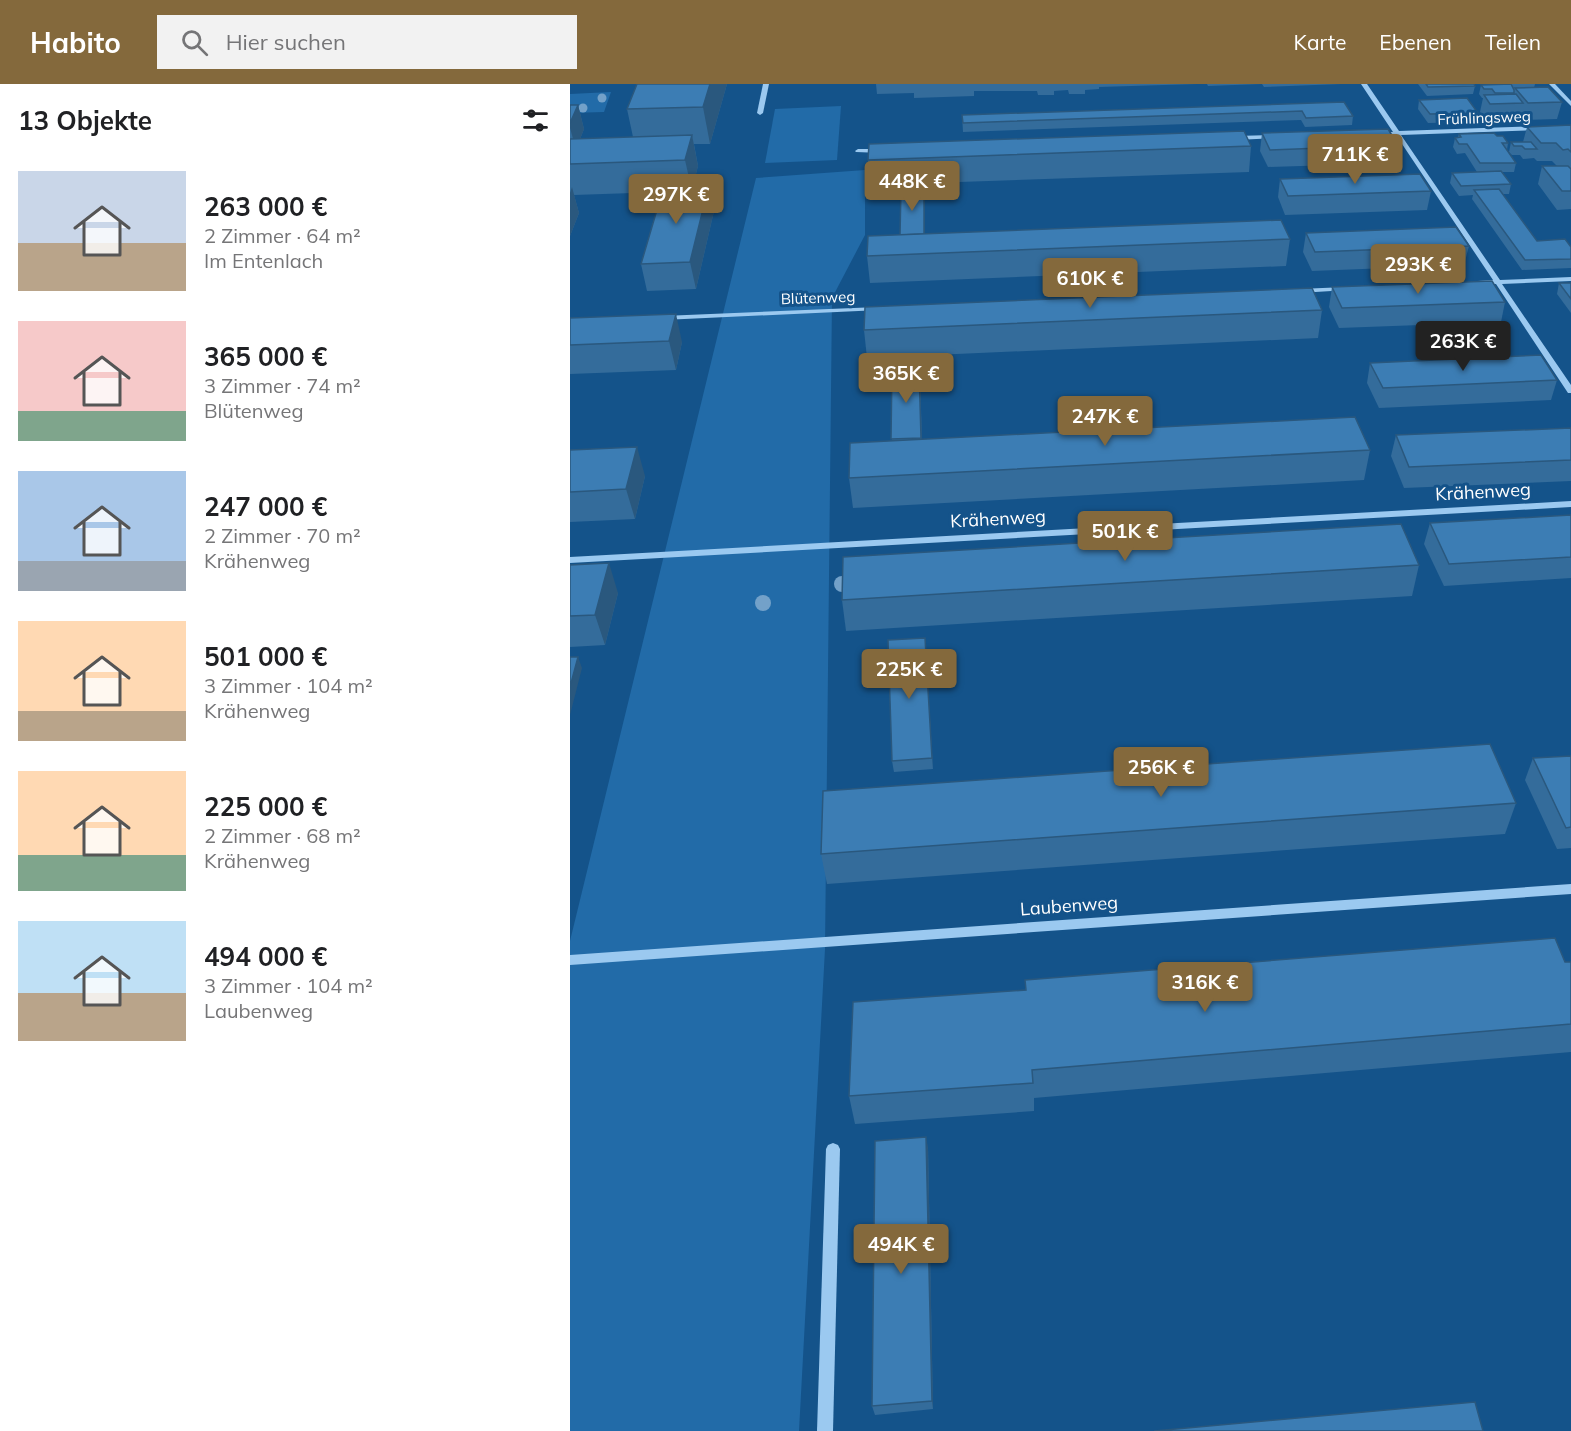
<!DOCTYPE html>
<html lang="de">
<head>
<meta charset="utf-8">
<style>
	:root { --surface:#fff; --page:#f2f2f2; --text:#202124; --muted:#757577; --accent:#84693c }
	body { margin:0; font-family:Mulish,sans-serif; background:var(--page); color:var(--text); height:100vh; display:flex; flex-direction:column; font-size:22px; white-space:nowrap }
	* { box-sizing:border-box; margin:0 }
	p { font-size:20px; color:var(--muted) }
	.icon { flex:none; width:33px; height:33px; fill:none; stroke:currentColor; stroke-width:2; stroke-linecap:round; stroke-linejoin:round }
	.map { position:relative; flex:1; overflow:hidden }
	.drawer { display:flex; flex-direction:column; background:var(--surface); width:570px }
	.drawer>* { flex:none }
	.price { position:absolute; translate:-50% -51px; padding:0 14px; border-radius:6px; background:var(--accent); color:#fff; font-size:20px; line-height:39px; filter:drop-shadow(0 2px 3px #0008) }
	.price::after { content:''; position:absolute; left:50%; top:36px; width:18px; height:14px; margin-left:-9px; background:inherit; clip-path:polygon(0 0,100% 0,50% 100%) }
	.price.active { background:#222; color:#fff }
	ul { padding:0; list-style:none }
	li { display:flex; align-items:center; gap:18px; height:150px; padding:0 18px }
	li span { display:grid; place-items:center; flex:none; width:168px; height:120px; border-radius:0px; color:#555 }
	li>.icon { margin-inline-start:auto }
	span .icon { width:72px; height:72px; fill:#fffc; stroke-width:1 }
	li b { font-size:26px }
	h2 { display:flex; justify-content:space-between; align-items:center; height:72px; padding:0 18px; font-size:26px }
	header { display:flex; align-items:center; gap:36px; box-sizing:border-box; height:84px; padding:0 30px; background:var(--accent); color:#fff }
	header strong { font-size:28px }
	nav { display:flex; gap:33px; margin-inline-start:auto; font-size:21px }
	.search { width:420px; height:54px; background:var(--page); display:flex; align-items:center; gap:15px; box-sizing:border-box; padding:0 21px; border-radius:0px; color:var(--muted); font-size:22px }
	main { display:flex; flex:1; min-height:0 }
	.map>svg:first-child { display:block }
</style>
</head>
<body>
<header>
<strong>Habito</strong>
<div class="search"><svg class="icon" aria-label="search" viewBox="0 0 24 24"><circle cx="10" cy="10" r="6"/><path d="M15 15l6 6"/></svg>Hier suchen</div>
<nav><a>Karte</a><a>Ebenen</a><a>Teilen</a></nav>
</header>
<main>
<section class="drawer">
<h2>13 Objekte<svg class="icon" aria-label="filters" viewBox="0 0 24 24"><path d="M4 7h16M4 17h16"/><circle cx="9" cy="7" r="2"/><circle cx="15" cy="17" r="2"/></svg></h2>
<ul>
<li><span style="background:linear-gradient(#c9d6e8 60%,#b9a48a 0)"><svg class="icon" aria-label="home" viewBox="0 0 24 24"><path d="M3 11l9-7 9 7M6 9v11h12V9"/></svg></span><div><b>263 000 €</b><p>2 Zimmer · 64 m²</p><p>Im Entenlach</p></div></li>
<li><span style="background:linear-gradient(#f6c9c9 75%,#7fa58c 0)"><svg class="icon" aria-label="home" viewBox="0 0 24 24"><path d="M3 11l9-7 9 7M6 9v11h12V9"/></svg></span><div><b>365 000 €</b><p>3 Zimmer · 74 m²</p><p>Blütenweg</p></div></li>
<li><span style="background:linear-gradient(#a9c7e8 75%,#9aa5b1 0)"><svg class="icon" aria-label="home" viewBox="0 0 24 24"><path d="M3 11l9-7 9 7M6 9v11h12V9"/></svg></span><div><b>247 000 €</b><p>2 Zimmer · 70 m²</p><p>Krähenweg</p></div></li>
<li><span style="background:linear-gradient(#ffd9b3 75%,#b9a48a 0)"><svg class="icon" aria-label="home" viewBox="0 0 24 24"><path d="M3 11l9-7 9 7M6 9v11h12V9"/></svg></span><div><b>501 000 €</b><p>3 Zimmer · 104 m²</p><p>Krähenweg</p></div></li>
<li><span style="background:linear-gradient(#ffd9b3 70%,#7fa58c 0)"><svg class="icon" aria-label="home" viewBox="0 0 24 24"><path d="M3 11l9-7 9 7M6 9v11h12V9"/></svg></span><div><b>225 000 €</b><p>2 Zimmer · 68 m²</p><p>Krähenweg</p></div></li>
<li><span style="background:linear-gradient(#bfe0f5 60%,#b9a48a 0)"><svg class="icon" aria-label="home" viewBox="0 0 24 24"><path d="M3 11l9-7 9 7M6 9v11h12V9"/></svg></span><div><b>494 000 €</b><p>3 Zimmer · 104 m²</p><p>Laubenweg</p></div></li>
</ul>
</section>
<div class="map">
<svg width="1001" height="1347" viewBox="0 0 1001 1347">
	<rect width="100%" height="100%" fill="#14538a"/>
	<!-- green -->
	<g fill="#226ba8">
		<path d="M41,8L34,28L0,29V10Z"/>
		<path d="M271,22L267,76L195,79L205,25Z"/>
		<path d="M295,86V151L262,214L255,865L229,1347H0V857L186,94Z"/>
	</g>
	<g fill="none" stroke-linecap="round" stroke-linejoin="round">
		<!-- minor -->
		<g fill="#9bc9f0" fill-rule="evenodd">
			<path d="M193,0H199L193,29L190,31L187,29Z"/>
			<path d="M791,0H797L829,47L971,42L974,44L971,46L831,51L930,196L1001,193V197L932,200L1001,301V309H998L926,200L908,201L905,199L908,197L923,196L826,51L806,52L803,50L806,48H823Z"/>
			<path d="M979,0H985L1001,17V22Z"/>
			<path d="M704,51L707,53L706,54L666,56L663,54L666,52Z"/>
			<path d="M288,65H311L314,67L311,69L286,68L285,67Z"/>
			<path d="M776,203L778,204V206L729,209L726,207L729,205Z"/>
			<path d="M308,223L312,225L310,226L93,236L89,234L93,232Z"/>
			<path d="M1001,417V423L0,479V473Z"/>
			<path d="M1001,800V810L0,881V871Z"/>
			<path d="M263,1059L268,1061L270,1065L263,1347H247L256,1065L258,1061Z"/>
		</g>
	</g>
	<!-- trees -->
	<g fill="#73a1c9">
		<circle cx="32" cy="14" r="4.5"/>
		<circle cx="13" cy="24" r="4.5"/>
		<circle cx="272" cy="500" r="8"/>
		<circle cx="193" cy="519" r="8"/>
	</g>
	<!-- wall -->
	<g fill="#346c9b">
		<path d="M67,0H157L140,60H124L128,82L123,101L144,127L126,205L77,207L71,180L92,108L4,111L9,129L0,152V21H8L14,45L10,55L63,53L57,25Z"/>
		<path d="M306,0H627L529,3V5L515,6V10H499L498,6L484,7V11H468L467,7H404V12L344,14V9L307,10Z"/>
		<path d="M637,0H691L638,2Z"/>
		<path d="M692,0H771L694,3Z"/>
		<path d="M848,0H904L905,2L903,10L857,12Z"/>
		<path d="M924,0H965L964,4L992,18L987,35L954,36L950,32L949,36L916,37L910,28L913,14H912L909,10L911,1Z"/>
		<path d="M849,16L908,29L906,38L858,39L848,25Z"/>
		<path d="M774,18L783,32L782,41L735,43L731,36L393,48L392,31Z"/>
		<path d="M1001,41V125L987,126L968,100L972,82H987L982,77H967L964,74L953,75L950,71H942L939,68L941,58H953L957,43Z"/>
		<path d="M692,49L828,61L825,79L698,83L690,67Z"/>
		<path d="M889,50L927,52L938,59L937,66L946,79L944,88H932L941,100L939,110H932L967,157L1001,175V184L952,186L902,115L903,111L889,112L880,99L882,89L907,88L895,69L887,70L883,63L885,54L888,53Z"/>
		<path d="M681,62L679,88L301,101L298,76Z"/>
		<path d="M710,95L861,107L857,126L715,131L708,113Z"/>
		<path d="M354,104L355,150L720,155L716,182L300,199L297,172L330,151Z"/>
		<path d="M736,149L899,162L894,181L742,187L733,168Z"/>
		<path d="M989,199H1001V229L987,210Z"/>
		<path d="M762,203L935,218L931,238L769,244L759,223Z"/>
		<path d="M752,226L748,254L297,274L294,246Z"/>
		<path d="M0,234L112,258L106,286L0,290Z"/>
		<path d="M800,279L987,296L981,316L809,324L797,299Z"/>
		<path d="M322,284L350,294L352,355L800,366L794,396L283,424L279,394L322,357Z"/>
		<path d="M1001,344V397L834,404L821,372L826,351Z"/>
		<path d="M0,366L75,392L65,435L0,438Z"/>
		<path d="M1001,431V494L874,502L854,460L860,439Z"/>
		<path d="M0,481L48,509L35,561L0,563Z"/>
		<path d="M849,481L842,512L276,547L272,516Z"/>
		<path d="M355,554L363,685L324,688L322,677Z"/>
		<path d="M1001,672V764L987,765L955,696L963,674Z"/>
		<path d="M946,719L935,750L257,800L251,770Z"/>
		<path d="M1001,878V968L464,1014V1027L285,1040L279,1012L455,906V896Z"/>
		<path d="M358,1063L363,1325L305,1331L302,1322Z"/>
	</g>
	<!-- shaded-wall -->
	<g fill="#2a587e">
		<path d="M140,0H157L140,60L133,23Z"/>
		<path d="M8,21L14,45L6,65L0,44V39Z"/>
		<path d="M122,51L128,82L122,107L115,76Z"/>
		<path d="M139,101L144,127L126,205L120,178Z"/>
		<path d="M2,103L9,129L0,152V109Z"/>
		<path d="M354,104L355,114V166L354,156Z"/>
		<path d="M106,230L112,258L106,286L99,257Z"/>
		<path d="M349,283L350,294L352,364L351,354Z"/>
		<path d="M67,363L75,392L65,435L56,405Z"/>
		<path d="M39,479L48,509L35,561L25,531Z"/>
		<path d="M355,554L356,565L363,685L362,674Z"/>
		<path d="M8,573L12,584L0,631V603Z"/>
		<path d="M356,1053L358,1063L363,1325L362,1317Z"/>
	</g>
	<!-- building -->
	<g fill="#3c7db4" stroke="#2a587e" stroke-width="1.5">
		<path d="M67,0H140L133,23L57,25Z"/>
		<path d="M856,0H904L905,2L858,3Z"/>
		<path d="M941,0L944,6V9H925L922,5H914L911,1Z"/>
		<path d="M978,3L992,18L958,19L945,4Z"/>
		<path d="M946,10L953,19L920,20L914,11Z"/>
		<path d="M897,14L908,29L860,30L849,16Z"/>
		<path d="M774,18L783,32L736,34L732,27L393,39L392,31Z"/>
		<path d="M0,21H8L0,39Z"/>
		<path d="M1001,41V68L998,65L993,66L986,59H971L957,43Z"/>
		<path d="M818,45L828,61L700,66L692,49Z"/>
		<path d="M674,47L681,62L298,76L299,60Z"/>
		<path d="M924,49L927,52H933L938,59H932L946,79H910L897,60H889L885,54L891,53L889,50Z"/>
		<path d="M122,51L115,76L0,80V55Z"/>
		<path d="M941,58H961L967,65H955L952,62H944Z"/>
		<path d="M972,82H998L1001,85V107H992Z"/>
		<path d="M931,87L941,100L891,102L882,89Z"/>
		<path d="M850,90L861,107L718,112L710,95Z"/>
		<path d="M139,101L120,178L71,180L94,102Z"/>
		<path d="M354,104V150L330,151L331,105Z"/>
		<path d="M929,105L967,157L995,155L1001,163V175L955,176L904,106Z"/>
		<path d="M711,136L720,155L297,172L298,152Z"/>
		<path d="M886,143L899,162L745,168L736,149Z"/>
		<path d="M922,197L935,218L772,224L762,203Z"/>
		<path d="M989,199H1001V215Z"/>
		<path d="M742,204L752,226L294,246L295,223Z"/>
		<path d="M106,230L99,257L0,261V234Z"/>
		<path d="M971,271L987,296L813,304L800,279Z"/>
		<path d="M349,283L351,354L321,355L322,284Z"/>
		<path d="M785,333L800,366L279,394L280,359Z"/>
		<path d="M1001,344V376L839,383L826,351Z"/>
		<path d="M67,363L56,405L0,408V366Z"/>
		<path d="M1001,431V473L879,480L860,439Z"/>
		<path d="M831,440L849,481L272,516L273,473Z"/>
		<path d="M39,479L25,531L0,532V481Z"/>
		<path d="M355,554L362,674L322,677L318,556Z"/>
		<path d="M0,573H8L0,603Z"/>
		<path d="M920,660L946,719L251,770L253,707Z"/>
		<path d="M1001,672V743L996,744L963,674Z"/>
		<path d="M985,854L995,878H1001V940L462,986L463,999L279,1012L283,918L456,906L455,896Z"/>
		<path d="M356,1053L362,1317L302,1322L305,1057Z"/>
		<path d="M905,1318L913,1347H584Z"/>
	</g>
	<g text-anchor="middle" stroke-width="6" stroke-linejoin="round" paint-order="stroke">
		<!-- far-street labels -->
		<g font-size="15" fill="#fff" stroke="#14538a">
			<text transform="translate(914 34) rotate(-2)" y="5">Frühlingsweg</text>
			<text transform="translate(248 214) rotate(-2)" y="5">Blütenweg</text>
		</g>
		<!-- street labels -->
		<g font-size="18" fill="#fff" stroke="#14538a">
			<text transform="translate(913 408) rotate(-3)" y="6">Krähenweg</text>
			<text transform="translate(428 435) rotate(-3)" y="6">Krähenweg</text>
			<text transform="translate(499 822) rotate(-4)" y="6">Laubenweg</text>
		</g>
	</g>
</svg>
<b class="price" style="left:785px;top:101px">711K €</b>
<b class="price" style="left:342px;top:128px">448K €</b>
<b class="price" style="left:106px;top:141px">297K €</b>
<b class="price" style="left:848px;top:211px">293K €</b>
<b class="price" style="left:520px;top:225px">610K €</b>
<b class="price active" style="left:893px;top:288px">263K €</b>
<b class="price" style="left:336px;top:320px">365K €</b>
<b class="price" style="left:535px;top:363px">247K €</b>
<b class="price" style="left:555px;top:478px">501K €</b>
<b class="price" style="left:339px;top:616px">225K €</b>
<b class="price" style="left:591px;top:714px">256K €</b>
<b class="price" style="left:635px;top:929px">316K €</b>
<b class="price" style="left:331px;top:1191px">494K €</b>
</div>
</main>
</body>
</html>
